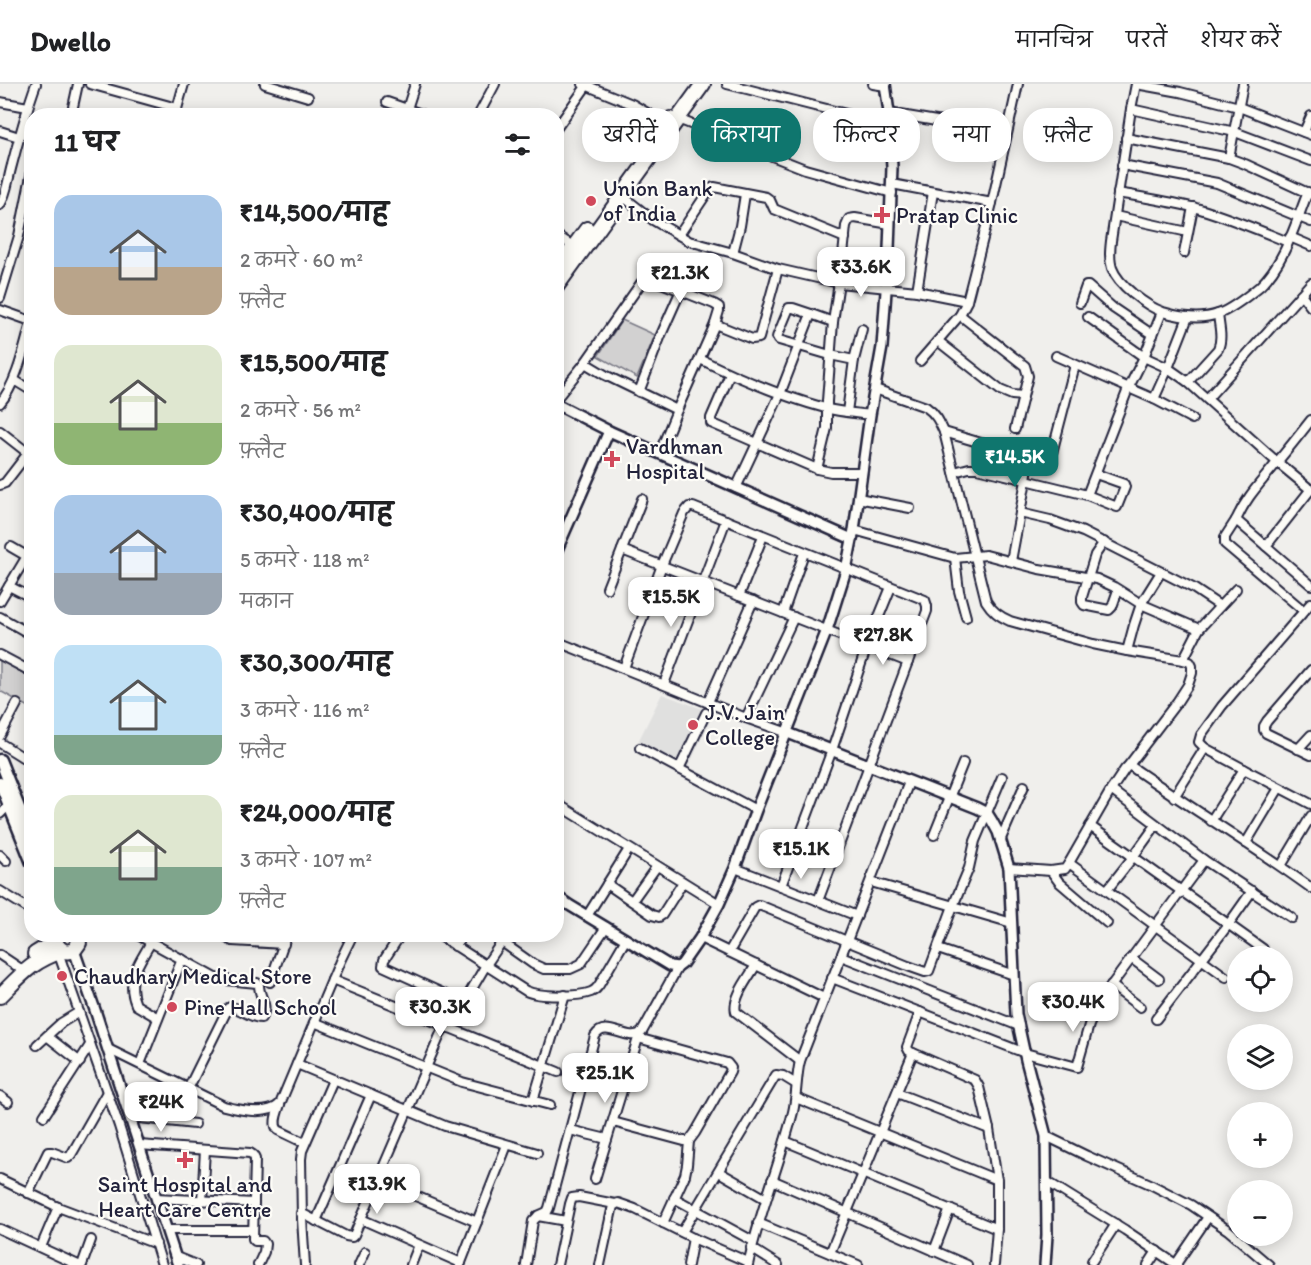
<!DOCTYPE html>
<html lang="hi">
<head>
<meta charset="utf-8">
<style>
	:root { --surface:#fff; --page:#f6f6f6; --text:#202124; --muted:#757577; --line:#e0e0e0; --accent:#0f766e }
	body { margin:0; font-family:Itim,"Playpen Sans Deva",sans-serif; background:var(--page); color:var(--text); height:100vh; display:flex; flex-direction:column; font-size:22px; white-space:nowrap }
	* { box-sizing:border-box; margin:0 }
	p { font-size:20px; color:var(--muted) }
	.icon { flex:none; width:33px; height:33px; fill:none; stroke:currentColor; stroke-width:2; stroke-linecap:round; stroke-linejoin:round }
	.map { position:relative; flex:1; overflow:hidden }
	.panel { position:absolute; left:24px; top:24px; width:540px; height:834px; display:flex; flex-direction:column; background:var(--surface); border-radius:24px; box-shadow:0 3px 15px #0003 }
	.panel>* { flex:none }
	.guide { position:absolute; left:582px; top:24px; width:570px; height:54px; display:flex; gap:12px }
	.tools { position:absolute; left:1227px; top:862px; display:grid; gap:12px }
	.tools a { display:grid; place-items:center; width:66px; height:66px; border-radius:50%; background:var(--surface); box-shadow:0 3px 15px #0003; font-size:30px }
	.price { position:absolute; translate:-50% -51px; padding:0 14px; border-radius:12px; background:#fff; color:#222; font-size:20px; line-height:39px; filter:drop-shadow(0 2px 3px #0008) }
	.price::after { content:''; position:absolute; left:50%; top:36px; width:18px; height:14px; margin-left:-9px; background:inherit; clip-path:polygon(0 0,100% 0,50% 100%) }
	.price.selected { background:var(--accent); color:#fff }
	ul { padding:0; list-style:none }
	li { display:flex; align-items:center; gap:18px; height:150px; padding:0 30px }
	li span { display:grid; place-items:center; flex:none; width:168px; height:120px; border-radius:18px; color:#555 }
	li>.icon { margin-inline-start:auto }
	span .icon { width:72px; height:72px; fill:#fffc; stroke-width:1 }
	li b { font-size:26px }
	h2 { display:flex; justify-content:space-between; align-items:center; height:72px; padding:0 30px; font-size:26px }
	.chip { padding:0 21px; border-radius:24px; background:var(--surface); box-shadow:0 3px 15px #0003; font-size:21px; line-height:54px }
	.chip.selected { background:var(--accent); color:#fff }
	header { display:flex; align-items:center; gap:36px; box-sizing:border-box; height:84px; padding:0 30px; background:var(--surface); border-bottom:2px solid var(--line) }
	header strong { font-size:28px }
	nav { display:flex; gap:33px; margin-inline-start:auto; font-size:21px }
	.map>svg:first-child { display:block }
</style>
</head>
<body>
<header>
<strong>Dwello</strong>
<nav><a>मानचित्र</a><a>परतें</a><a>शेयर करें</a></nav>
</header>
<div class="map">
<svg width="1311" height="1181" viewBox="0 0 1311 1181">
	<rect width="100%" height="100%" fill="#f0efec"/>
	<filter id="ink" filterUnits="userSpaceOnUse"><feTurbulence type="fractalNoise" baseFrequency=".0167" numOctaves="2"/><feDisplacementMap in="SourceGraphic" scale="12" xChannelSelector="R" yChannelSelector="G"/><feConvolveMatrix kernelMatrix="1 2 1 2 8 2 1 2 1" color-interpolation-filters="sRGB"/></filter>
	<g filter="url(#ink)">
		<!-- built -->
		<path fill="#e0e0df" d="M662,610L713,629L687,686L637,660Z"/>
		<!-- green -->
		<g fill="#d2d1d1" stroke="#7a7a86" stroke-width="1.5">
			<path d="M622,236L655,251L637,294L598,272Z"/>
			<path d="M0,575L31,594V624L0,607Z"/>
		</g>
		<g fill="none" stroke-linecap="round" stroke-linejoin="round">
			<!-- minor casing -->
			<g stroke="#22223b" stroke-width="12">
				<g id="minor">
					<path d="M90,0L177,24"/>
					<path d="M265,0L308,13"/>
					<path d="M583,0L632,20L671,43"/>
					<path d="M727,0L890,41"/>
					<path d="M873,0L886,2"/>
					<path d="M1136,0L1131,25L1111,157C1110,166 1109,175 1112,184C1118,201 1146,222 1163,228C1180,233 1201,236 1218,230C1232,225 1248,212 1260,202C1285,178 1295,140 1308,108"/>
					<path d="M1136,0L1180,8L1239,23L1311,51"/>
					<path d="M0,18L28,23"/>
					<path d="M387,18L427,32"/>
					<path d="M407,25L415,0"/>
					<path d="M1131,25L1235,48L1311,77"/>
					<path d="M889,29L1007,49"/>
					<path d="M71,32L78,0"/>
					<path d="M175,32L184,0"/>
					<path d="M478,32L495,0"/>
					<path d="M670,32L805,85L892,109"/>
					<path d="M556,45L587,1"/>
					<path d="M0,47L19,53"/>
					<path d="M1304,48L1311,32"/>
					<path d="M1126,54L1229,74L1245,80L1310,110"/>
					<path d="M1229,74L1243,0"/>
					<path d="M1122,81L1217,99L1311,138"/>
					<path d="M892,100L992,119"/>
					<path d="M1118,109C1146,114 1174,118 1200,125C1230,134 1259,146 1288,158"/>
					<path d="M621,111L653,136L689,157L733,169L778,185L839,199L917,207L967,217L992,119L1018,0"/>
					<path d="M0,121C7,109 8,95 12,81C19,54 26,27 36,0"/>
					<path d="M1115,132L1188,148"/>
					<path d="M556,151L567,158L574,165"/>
					<path d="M679,151L709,106L714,103L766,113L770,116L774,125L845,154"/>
					<path d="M1290,153L1311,162"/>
					<path d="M733,169L740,142L745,110"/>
					<path d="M1184,169L1193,123"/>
					<path d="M917,207L933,108"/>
					<path d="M1301,210L1311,223"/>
					<path d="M0,214L19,152L32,87"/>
					<path d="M1080,219L1086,202H1088L1113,224L1153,251"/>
					<path d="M0,226L31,237"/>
					<path d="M811,230L793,224H789L777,253L779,256L830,271L854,276L847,328"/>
					<path d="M960,231L1025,282L1028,292L1015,345"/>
					<path d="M1088,233L1144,273L1168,284L1154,315"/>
					<path d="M1188,233L1168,284L1188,298L1277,378L1311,406"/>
					<path d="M715,240L752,255L759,254L778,185"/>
					<path d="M938,257L1000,306L1012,311L1023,312"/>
					<path d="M1056,272L1154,315L1192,335"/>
					<path d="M700,275C740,295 782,312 825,324C839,328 855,329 870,331"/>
					<path d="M854,276L862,245"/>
					<path d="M920,277L960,231L967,217"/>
					<path d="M585,279L605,291L677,326"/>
					<path d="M730,290L711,334V339L817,385L831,388H862"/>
					<path d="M14,296L32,307"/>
					<path d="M1188,298L1218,265C1223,254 1219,242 1218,230"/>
					<path d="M875,305L926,323C936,330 939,337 944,348L986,517C992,527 999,532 1010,537L1093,560L1127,567L1183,576L1190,578L1192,582V589L1188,601L1177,618L1129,681L1125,685L1111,706"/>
					<path d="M639,308L661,251L681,206"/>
					<path d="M556,315L585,279L641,199C646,195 650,195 656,197L714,220L719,223V227L715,240L677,326L659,370"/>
					<path d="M1207,315L1311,199"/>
					<path d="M0,319C17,300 25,260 32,235"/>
					<path d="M1311,336C1300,350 1289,364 1278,377C1261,399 1248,410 1236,436L1311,501"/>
					<path d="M0,347L28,369"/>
					<path d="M944,348L1025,372L1029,376L1026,396L1087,411L1117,423L1125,403L1124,400L1096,390"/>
					<path d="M1052,369L1075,281"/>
					<path d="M817,385L827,344V317L833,238L843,171L846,142L849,135L855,134L890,140"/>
					<path d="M954,388L969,384H977L1026,396L1020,429"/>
					<path d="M0,401L5,399L32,364"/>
					<path d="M736,404L780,310L811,230L833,238"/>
					<path d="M1087,411L1128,305L1144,273L1162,228"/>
					<path d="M858,414L910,424"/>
					<path d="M1236,436L1225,453V460L1304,527"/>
					<path d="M854,446L955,474L986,471L1039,485L1097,495L1114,503L1141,520L1199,545"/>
					<path d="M1104,458L1095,471L1082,513V518L1084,521L1109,526L1112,523L1118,506"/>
					<path d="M1266,462L1311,405"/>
					<path d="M11,463L30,474"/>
					<path d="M622,466L908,578"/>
					<path d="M955,474L959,507L966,533"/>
					<path d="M1011,477L1020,429L1050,436L1083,448L1193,504L1220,522"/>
					<path d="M9,502L32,514"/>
					<path d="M607,504L642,415"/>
					<path d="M739,512L763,452"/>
					<path d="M0,517L27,472"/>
					<path d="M1311,519L1222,622L1201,651L1199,658L1205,664L1244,685L1311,720"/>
					<path d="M783,529L804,469"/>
					<path d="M0,533L32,551"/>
					<path d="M556,562L558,560H563L746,634L788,649"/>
					<path d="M1127,567L1134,541L1141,520L1161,488"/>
					<path d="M0,571L32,588"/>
					<path d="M1183,576L1199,545L1236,505"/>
					<path d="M624,584L662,481L684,429L689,423H693L925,516L927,522V527L818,817"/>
					<path d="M1311,586L1267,637L1264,642V646L1266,649L1311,671"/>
					<path d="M664,600L726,436"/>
					<path d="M708,618L753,517"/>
					<path d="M746,634L794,533"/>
					<path d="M0,652L17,620"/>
					<path d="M0,659L32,679"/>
					<path d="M640,664L756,726"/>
					<path d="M1298,665L1311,651"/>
					<path d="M1129,681C1189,723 1252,761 1311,804"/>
					<path d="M679,685L706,629"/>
					<path d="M1174,713L1205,664"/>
					<path d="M556,719L719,820"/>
					<path d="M0,730L9,721"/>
					<path d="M1211,737L1244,685"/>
					<path d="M1090,742L1263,865"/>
					<path d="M934,751L963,679"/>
					<path d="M1000,757L1024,702"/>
					<path d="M1246,759L1279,704"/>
					<path d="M0,771L6,777"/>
					<path d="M1069,779L1226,893"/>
					<path d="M1281,782L1311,732"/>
					<path d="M735,784L857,832"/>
					<path d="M1009,784L1051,787L1065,785L1069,779L1111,706L1204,776L1292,834"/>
					<path d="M1051,787L1059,798L1107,839"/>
					<path d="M871,798L1012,839"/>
					<path d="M607,800L652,831L659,833L662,831L683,798"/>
					<path d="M781,802L832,666L867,562L891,503"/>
					<path d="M1107,806L1133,773L1156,741"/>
					<path d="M0,807L32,827"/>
					<path d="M632,817L657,782"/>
					<path d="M587,832L629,765"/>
					<path d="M136,850L216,894L226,896L257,899L259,901C259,915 270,920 261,934C250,934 241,924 230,923L228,924L188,1005"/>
					<path d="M219,850L232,857L284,860"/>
					<path d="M401,850L384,876L383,882L464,919"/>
					<path d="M437,850L526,907C539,913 578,913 591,908C596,906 596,905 599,901L626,855"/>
					<path d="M700,854L824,914"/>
					<path d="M151,858C139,880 125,895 136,921L158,934"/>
					<path d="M502,858L533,880L544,885H570L581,880L606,843"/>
					<path d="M455,862L464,850"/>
					<path d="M938,865L1014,891"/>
					<path d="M58,868L119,1042L162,1181"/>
					<path d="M729,868L755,823L759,821L908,882L925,888L929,887L953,822L969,784L975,757L1002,693"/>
					<path d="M0,871L18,883"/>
					<path d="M841,872L1019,942"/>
					<path d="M1131,874L1159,895"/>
					<path d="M756,881C749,893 732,914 736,928L800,977"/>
					<path d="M832,894L1025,969L1077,983L1089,941L1099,918L1204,776"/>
					<path d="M332,896L558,988"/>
					<path d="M270,898L287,850"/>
					<path d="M1111,901L1140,923"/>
					<path d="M1156,935L1228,841L1252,807"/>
					<path d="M314,938L462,998L550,1021"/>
					<path d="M449,944L486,881L507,850"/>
					<path d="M47,952L80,978"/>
					<path d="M37,961L61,939L79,928"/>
					<path d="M108,965L224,1022C239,1026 268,1032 280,1020L340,877L353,850"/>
					<path d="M913,969L975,996L979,1003L989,1045L997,1096V1145L994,1181"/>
					<path d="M140,980L182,875"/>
					<path d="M297,980L445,1042L537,1069"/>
					<path d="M897,1009L989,1045"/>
					<path d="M0,1012L8,1018"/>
					<path d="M796,1014L997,1096"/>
					<path d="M533,1017L565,911"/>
					<path d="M280,1020C278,1028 272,1039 278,1046L305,1059"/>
					<path d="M44,1032L90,961"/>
					<path d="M130,1033L195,1040"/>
					<path d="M613,1038L684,1057H689L695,1049L730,988L731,984L727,979L638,954"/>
					<path d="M570,1046L607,1055"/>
					<path d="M1046,1052L1087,1072L1150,1100L1191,1121L1228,1146L1269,1181"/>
					<path d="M785,1057L997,1145"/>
					<path d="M139,1061L250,1069L253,1071L255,1075L253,1155L255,1157H263L265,1160L264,1168L258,1181"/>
					<path d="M719,1088L766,1115"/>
					<path d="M0,1095L58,1123L156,1160"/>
					<path d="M595,1095L639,951"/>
					<path d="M378,1096L477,1138"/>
					<path d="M772,1096L967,1181"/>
					<path d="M1046,1097L1125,1146L1177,1181"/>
					<path d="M28,1109L48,1068H52L68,1074L71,1071L107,1008"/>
					<path d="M156,1114L254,1119"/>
					<path d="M674,1114L753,1157"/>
					<path d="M202,1117L205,1066"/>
					<path d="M301,1129L346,1152L352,1153L354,1151L444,942"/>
					<path d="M538,1132L566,1137"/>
					<path d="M361,1135L461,1179"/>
					<path d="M316,1137L371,1011"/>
					<path d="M663,1139L685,1091L687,1081L689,1057"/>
					<path d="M758,1139L858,1181"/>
					<path d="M0,1145L78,1181"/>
					<path d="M167,1146H253"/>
					<path d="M682,1148L776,991L783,992L796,1000"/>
					<path d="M41,1163L58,1123"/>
					<path d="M751,1164L778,1181"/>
					<path d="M934,1167L950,1125"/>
					<path d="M830,1169L913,969L909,967L907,963L920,928"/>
					<path d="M176,1173L196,1181"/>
					<path d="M1092,1177L1116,1140"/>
					<path d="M1176,1180L1208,1133"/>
					<path d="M82,1181L91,1156"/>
					<path d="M305,1181L302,1135L301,1075L302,1067L333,996"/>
					<path d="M359,1181L365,1168"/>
					<path d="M411,1181L419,1161"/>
					<path d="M460,1181L507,1061"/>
					<path d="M526,1181L533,1137L538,1132L547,1128L549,1124L595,952C606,934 628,960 642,948L678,883"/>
					<path d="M557,1181L570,1120L572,1114L579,1113L615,1120"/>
					<path d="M600,1181L612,1126L613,1122L618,1119L635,1125L693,1154L748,1178"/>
					<path d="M688,1181L693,1154"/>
					<path d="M748,1181C759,1129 780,1080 793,1028C797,1011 796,994 800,977L909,698"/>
					<path d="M1148,1181L1157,1167"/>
				</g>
			</g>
			<!-- tertiary casing -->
			<g stroke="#22223b" stroke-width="14">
				<g id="tertiary">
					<path d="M556,320L609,347"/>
					<path d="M556,468L609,347L852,455"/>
					<path d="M788,649L977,724L987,729L992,737L998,748L1009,784L1016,930L1026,976L1046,1052L1047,1151L1045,1181"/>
					<path d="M556,812L569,821L670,882L678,883L682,880L700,854L719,820L735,784L756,726L827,546L846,486L854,446L870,331L882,263L889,165L892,83L889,29L885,0"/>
					<path d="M74,866L95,926L178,1181"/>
				</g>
			</g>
			<!-- secondary casing -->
			<g stroke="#22223b" stroke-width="15">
				<g id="secondary">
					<path d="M0,676L32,756"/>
					<path d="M0,699L32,779"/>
				</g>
			</g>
			<!-- trunk casing -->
			<g stroke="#22223b" stroke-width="18">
				<g id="trunk">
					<path d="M556,187L587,145"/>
					<path d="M556,203L703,0"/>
					<path d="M57,861C62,868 67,869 74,866L79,859L77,850"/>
					<path d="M35,870L56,857"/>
					<path d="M0,912C21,891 33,876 63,867"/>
				</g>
			</g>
			<!-- minor -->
			<use href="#minor" stroke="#fdfcf7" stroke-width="8"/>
			<!-- tertiary -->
			<use href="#tertiary" stroke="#fdfcf7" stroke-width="9"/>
			<!-- secondary -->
			<use href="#secondary" stroke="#fdfcf7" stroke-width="10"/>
			<!-- trunk -->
			<use href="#trunk" stroke="#fdfcf7" stroke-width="14"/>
		</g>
	</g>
	<!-- markers -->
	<g fill="#d1495b" stroke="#fdfcf7" stroke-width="2">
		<circle cx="591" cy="117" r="6"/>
		<path d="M879 122h6v6h6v6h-6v6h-6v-6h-6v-6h6z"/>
		<path d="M609 366h6v6h6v6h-6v6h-6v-6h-6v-6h6z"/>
		<circle cx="693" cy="641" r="6"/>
		<circle cx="62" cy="892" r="6"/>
		<circle cx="172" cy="923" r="6"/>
		<path d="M182 1067h6v6h6v6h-6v6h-6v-6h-6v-6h6z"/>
	</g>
	<g text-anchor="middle" stroke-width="4.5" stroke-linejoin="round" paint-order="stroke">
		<!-- poi labels -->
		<g font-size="22" fill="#22223b" stroke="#fdfcf7" text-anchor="start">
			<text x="603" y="112">Union Bank<tspan x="603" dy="25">of India</tspan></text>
			<text x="896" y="139">Pratap Clinic</text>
			<text x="626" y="370">Vardhman<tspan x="626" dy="25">Hospital</tspan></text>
			<text x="705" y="636">J.V. Jain<tspan x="705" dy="25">College</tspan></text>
			<text x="74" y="900">Chaudhary Medical Store</text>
			<text x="184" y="931">Pine Hall School</text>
			<text x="185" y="1108" text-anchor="middle">Saint Hospital and<tspan x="185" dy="25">Heart Care Centre</tspan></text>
		</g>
	</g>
</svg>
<div class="tools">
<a><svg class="icon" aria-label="locate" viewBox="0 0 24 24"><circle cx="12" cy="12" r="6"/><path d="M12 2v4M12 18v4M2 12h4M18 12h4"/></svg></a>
<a><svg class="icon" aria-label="layers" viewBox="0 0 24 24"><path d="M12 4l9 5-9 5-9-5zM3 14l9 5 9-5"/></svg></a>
<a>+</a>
<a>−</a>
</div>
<b class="price" style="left:861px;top:214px">₹33.6K</b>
<b class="price" style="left:680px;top:220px">₹21.3K</b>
<b class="price selected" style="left:1015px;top:404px">₹14.5K</b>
<b class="price" style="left:671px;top:544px">₹15.5K</b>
<b class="price" style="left:883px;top:582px">₹27.8K</b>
<b class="price" style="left:801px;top:796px">₹15.1K</b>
<b class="price" style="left:1073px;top:949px">₹30.4K</b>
<b class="price" style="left:440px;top:954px">₹30.3K</b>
<b class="price" style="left:605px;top:1020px">₹25.1K</b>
<b class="price" style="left:161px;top:1049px">₹24K</b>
<b class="price" style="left:377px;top:1131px">₹13.9K</b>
<div class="guide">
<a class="chip">खरीदें</a>
<a class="chip selected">किराया</a>
<a class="chip">फ़िल्टर</a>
<a class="chip">नया</a>
<a class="chip">फ़्लैट</a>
</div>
<section class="panel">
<h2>11 घर<svg class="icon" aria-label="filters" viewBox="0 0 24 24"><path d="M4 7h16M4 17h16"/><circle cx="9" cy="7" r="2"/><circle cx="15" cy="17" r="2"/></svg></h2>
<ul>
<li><span style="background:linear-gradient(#a9c7e8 60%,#b9a48a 0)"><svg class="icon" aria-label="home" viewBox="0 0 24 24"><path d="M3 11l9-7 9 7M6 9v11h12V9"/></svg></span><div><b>₹14,500/माह</b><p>2 कमरे · 60 m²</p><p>फ़्लैट</p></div></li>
<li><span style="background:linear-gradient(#dfe7d0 65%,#8fb573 0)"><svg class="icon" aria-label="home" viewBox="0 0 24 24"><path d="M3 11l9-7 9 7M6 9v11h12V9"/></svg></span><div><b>₹15,500/माह</b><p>2 कमरे · 56 m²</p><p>फ़्लैट</p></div></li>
<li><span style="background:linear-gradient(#a9c7e8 65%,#9aa5b1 0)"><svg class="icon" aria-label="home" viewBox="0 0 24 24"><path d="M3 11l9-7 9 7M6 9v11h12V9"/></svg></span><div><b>₹30,400/माह</b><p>5 कमरे · 118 m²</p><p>मकान</p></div></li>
<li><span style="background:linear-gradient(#bfe0f5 75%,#7fa58c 0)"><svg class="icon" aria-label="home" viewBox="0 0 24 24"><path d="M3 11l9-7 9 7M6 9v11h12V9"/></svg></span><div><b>₹30,300/माह</b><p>3 कमरे · 116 m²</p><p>फ़्लैट</p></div></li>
<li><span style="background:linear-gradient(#dfe7d0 60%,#7fa58c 0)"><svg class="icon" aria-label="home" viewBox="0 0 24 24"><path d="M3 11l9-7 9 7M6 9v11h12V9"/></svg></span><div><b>₹24,000/माह</b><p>3 कमरे · 107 m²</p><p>फ़्लैट</p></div></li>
</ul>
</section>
</div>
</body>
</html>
